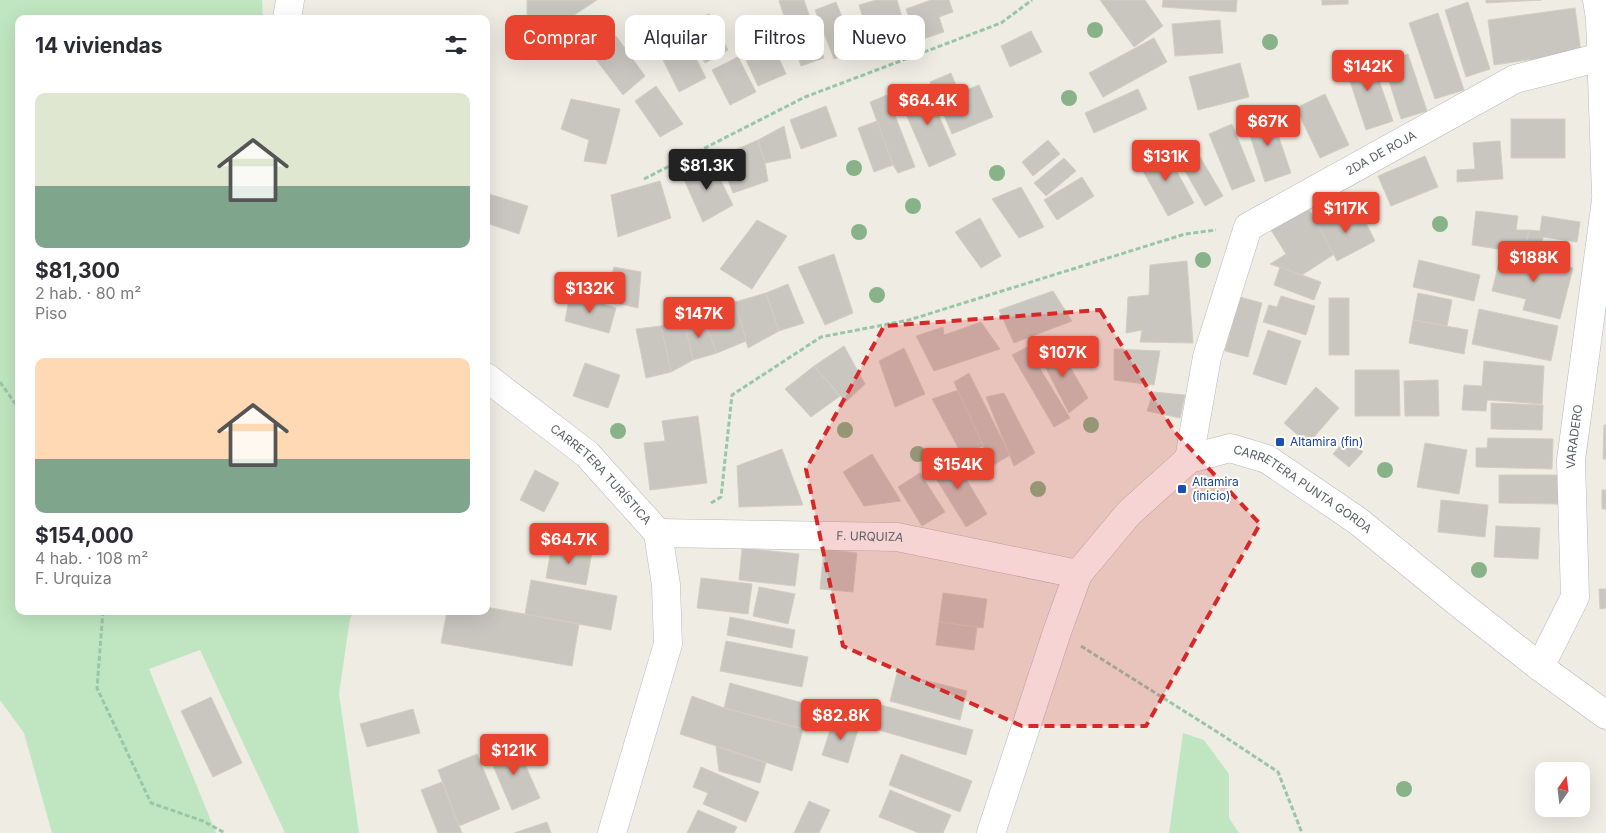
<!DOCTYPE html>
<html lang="es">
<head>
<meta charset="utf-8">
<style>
	:root { --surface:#fff; --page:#f7f7f7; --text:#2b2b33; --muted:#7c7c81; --accent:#e8442f }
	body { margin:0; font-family:Inter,sans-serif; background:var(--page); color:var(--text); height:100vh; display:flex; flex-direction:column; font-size:19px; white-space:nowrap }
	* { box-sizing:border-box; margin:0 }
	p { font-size:16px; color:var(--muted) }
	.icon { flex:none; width:28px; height:28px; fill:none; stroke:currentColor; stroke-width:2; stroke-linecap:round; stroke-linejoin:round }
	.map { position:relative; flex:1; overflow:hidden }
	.panel { position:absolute; left:15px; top:15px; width:475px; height:600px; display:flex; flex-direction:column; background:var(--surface); border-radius:10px; box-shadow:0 5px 20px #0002 }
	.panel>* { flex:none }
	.guide { position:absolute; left:505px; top:15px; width:475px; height:45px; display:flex; gap:10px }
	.needle { width:32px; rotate:14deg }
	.controls { position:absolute; left:1535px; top:762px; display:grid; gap:10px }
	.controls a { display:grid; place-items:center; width:55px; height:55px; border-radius:10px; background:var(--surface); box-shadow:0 5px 20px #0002; font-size:25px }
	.price { position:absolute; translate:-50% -42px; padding:0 11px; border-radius:5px; background:var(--accent); color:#fff; font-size:16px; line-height:32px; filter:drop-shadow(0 1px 2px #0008) }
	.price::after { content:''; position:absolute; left:50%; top:30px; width:15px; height:11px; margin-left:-8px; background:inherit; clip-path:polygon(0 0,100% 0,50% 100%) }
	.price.active { background:#222; color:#fff }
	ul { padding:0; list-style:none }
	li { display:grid; align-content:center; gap:10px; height:265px; padding:0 20px }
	li span { display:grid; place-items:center; height:155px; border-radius:10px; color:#555 }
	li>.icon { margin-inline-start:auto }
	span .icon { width:90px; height:90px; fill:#fffc; stroke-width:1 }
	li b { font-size:21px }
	h2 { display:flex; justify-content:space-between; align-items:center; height:60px; padding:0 20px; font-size:21px }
	.chip { padding:0 18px; border-radius:10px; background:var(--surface); box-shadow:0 5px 20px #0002; font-size:18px; line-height:45px }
	.chip.active { background:var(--accent); color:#fff }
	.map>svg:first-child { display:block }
</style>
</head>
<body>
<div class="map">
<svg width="1606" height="833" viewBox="0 0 1606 833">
	<rect width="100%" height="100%" fill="#eeece3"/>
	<!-- green -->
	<g fill="#c0e6c1">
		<path d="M0,0H262L263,19H19V611H355L350,618L339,694L359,833H285L200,650L149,669L216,833H52L24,733L0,700Z"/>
		<path d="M1183,733L1204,740L1229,774V818L1239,833H1169Z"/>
	</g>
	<!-- building -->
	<g fill="#c9c6c0" stroke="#d3cec1">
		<path d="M527,0H597L568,19L527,18Z"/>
		<path d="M781,0H804L824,58L801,66L779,1Z"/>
		<path d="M876,0H897L908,38L883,46L877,25L866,28L859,5Z"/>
		<path d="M931,0H949L953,12L939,17L944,32L917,41L906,9Z"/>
		<path d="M1100,0H1145L1163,26L1134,47Z"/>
		<path d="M1163,0H1237L1236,12L1162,7Z"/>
		<path d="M1322,0H1348V4L1322,5Z"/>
		<path d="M1486,0H1542L1486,3Z"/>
		<path d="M836,2L856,51L834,59L815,10Z"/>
		<path d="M1468,2L1490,69L1466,77L1445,10Z"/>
		<path d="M1575,8L1581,52L1494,65L1488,20Z"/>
		<path d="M1438,13L1464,90L1435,99L1409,23Z"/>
		<path d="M709,14L728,50L705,63L685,26Z"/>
		<path d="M1220,20L1223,53L1175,56L1172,24Z"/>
		<path d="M1031,31L1042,52L1010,67L1001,46Z"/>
		<path d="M768,34L786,74L758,86L740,47Z"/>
		<path d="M616,36L645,76L623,95L588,49Z"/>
		<path d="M1154,38L1167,62L1103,97L1089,73Z"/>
		<path d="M688,42L706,78L679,92L661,56Z"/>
		<path d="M1370,54L1393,121L1366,130L1344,63Z"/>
		<path d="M1408,54L1427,111L1401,119L1383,62Z"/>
		<path d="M738,57L756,92L730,105L712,70Z"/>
		<path d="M1240,63L1249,97L1198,110L1189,77Z"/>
		<path d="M951,73L959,93L979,85L993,117L952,134L930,82Z"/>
		<path d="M656,86L683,124L660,137L635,101Z"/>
		<path d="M926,86L956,155L929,167L899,98Z"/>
		<path d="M1138,89L1147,109L1094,133L1085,113Z"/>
		<path d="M1325,94L1349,145L1320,158L1296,108Z"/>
		<path d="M887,95L915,167L898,173L893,165L870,102Z"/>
		<path d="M571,99L620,109L606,164L584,161L589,140L561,129Z"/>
		<path d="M826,106L837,136L801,149L790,120Z"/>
		<path d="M1270,111L1291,173L1265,182L1245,120Z"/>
		<rect x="1511" y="119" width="54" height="39"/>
		<path d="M877,121L893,165L874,172L858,128Z"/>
		<path d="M1232,124L1255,181L1232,190L1209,134Z"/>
		<path d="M784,126L791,158L765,163L758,140Z"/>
		<path d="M758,140L765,163L768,181L733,193L719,157Z"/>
		<path d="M1048,140L1060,154L1033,176L1022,162Z"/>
		<path d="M1500,141L1503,179L1457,182V170L1475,169L1473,143Z"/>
		<path d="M1193,145L1223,196L1205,206L1176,155Z"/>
		<path d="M1164,148L1194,203L1168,216L1138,162Z"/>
		<path d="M1425,156L1438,187L1391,206L1378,176Z"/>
		<path d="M1064,158L1076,171L1046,196L1034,183Z"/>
		<path d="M710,159L733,205L703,222L682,175Z"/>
		<path d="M1082,177L1094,196L1057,220L1044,200Z"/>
		<path d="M660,181L671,218L618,237L611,195Z"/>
		<path d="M1021,187L1044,227L1019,238L992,199Z"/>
		<path d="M486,193L528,206L519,234L486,223Z"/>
		<path d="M1307,207L1336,253L1302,275L1270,264L1286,254L1271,230Z"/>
		<path d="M1360,211L1375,241L1337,261L1316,221L1334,213L1339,221Z"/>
		<path d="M1476,211L1518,216L1516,230H1529L1525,253L1472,245Z"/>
		<path d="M1542,216L1580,222L1577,242L1543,237L1541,256L1525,253L1529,230L1540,231Z"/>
		<path d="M980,218L1001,256L981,268L955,232Z"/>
		<path d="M757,220L787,236L752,289L720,269Z"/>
		<path d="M1502,250L1573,268L1560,319L1523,310L1526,299L1492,291Z"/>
		<path d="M834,254L853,313L825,325L798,267Z"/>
		<path d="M1419,260L1480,275L1474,301L1413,287Z"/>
		<path d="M1187,261L1193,343L1140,342L1142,330L1126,333L1128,297L1149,295L1150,265Z"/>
		<path d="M614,267L641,272L638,308L604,300Z"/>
		<path d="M1280,267L1321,282L1314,300L1274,285Z"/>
		<path d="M788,284L804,323L779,331L766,293Z"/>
		<path d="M1053,291L1072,321L1014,343L999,310Z"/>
		<path d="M570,293L616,308L609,333L565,321Z"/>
		<path d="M766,293L779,331L748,348L735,302Z"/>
		<path d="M1418,293L1452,300L1447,326L1413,320Z"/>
		<path d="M1281,296L1315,306L1306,335L1263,322L1269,305L1277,307Z"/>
		<path d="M1240,297L1262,303L1248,357L1225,351Z"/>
		<rect x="1329" y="298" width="20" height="57"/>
		<path d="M735,302L746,341L717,353L702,317Z"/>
		<path d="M1479,309L1558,326L1551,361L1472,344Z"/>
		<path d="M702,317L717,353L693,360L684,321Z"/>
		<path d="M1413,320L1468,330L1464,354L1409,343Z"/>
		<path d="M684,321L693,360L671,372L661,326Z"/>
		<path d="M981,322L1000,349L934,371L916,336L943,327L944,335Z"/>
		<path d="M661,326L671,372L646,378L636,329Z"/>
		<path d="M1268,330L1301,341L1286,385L1253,374Z"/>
		<path d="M844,346L865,384L846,402L814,366Z"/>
		<path d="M1058,346L1088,398L1069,413L1038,353Z"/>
		<path d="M1027,347L1070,418L1054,427L1012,355Z"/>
		<path d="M904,348L925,394L895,407L879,361Z"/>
		<path d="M1114,349L1160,351L1154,385L1114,380Z"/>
		<path d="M1484,361L1544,366L1542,404L1487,400L1486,411L1462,410L1464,385L1482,386Z"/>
		<path d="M585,363L620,375L608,408L573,396Z"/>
		<path d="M814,366L840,396L811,417L785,389Z"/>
		<path d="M1355,370H1399L1400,416H1355Z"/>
		<path d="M969,373L1010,455L992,466L954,382Z"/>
		<path d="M1438,380L1439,416H1405L1404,381Z"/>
		<path d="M1316,387L1339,408L1308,444L1284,423Z"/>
		<path d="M958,390L983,446L961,453L932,399Z"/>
		<path d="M1153,392L1185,395L1180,418L1147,411Z"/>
		<path d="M1004,393L1035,453L1014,466L986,397Z"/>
		<path d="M1491,403L1543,405L1542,430L1491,429Z"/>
		<path d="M698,416L707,483L650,490L644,443L665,441L662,421Z"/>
		<path d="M1604,425H1606V459H1603Z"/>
		<path d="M1347,438L1363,452L1349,467L1333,454Z"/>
		<path d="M1488,438L1553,439L1552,469L1476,467V448H1487Z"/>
		<path d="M1425,443L1467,450L1459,494L1417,487Z"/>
		<path d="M782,449L803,505L739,507L737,466Z"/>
		<path d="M872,454L901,501L864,506L843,472Z"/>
		<path d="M951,454L987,514L966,527L929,467Z"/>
		<path d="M535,470L559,483L544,512L520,500Z"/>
		<path d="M920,473L945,512L922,526L898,487Z"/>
		<path d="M1499,475H1558V504L1499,503Z"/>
		<rect x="1602" y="490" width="4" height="19"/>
		<path d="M1441,500L1488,505L1485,537L1438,532Z"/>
		<path d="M1496,526L1540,528L1538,559L1494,557Z"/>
		<path d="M552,544L592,552L586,585L546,578Z"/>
		<path d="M742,548L799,554L795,586L739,580Z"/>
		<path d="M824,549L857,553L853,592L820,589Z"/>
		<path d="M701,578L752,584L748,614L697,608Z"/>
		<path d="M531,580L617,596L611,630L525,614Z"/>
		<path d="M759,587L795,594L788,624L753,616Z"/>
		<path d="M1599,589H1606V608L1600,609Z"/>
		<path d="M943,593L987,599L983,628L939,622Z"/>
		<path d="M486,607L579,624L572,666L441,643L447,611H486Z"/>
		<path d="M730,617L795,630L792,648L727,635Z"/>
		<path d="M939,622L977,627L974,650L936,645Z"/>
		<path d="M726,641L808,657L802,687L720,671Z"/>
		<path d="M897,673L967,691L960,720L890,701Z"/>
		<path d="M730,683L810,705L803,729L724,708Z"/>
		<path d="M692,696L724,708L803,729L792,771L680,734Z"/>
		<path d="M211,697L242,763L213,777L181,711Z"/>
		<path d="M881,705L973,730L966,755L875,729Z"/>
		<path d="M413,709L420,733L367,747L360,724Z"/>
		<path d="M834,718L859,726L848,763L822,755Z"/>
		<path d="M515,742L540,798L512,810L488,754Z"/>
		<path d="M716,746L766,763L760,783L719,771Z"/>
		<path d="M477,754L500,809L459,826L438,770Z"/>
		<path d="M901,754L972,781L960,812L889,785Z"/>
		<path d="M701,767L759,792L746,822L703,804L708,793L693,787Z"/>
		<path d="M442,782L459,826L462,833H438L421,790Z"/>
		<path d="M890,790L951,815L943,833H919L879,817Z"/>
		<path d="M809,801L830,810L819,833H794Z"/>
		<path d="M698,810L737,827L734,833H687Z"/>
		<path d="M547,822L551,833H514Z"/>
	</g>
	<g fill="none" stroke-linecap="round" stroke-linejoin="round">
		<!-- street casing -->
		<g stroke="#b6b9bd" stroke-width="29">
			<g id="street">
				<path d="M1597,0L1600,18L1606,194"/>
				<path id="s1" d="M1189,459L1207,357L1248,227L1515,79L1601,57"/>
				<path id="s2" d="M658,533L897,537L1078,574"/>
				<path id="s3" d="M1540,667L1575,597L1571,460L1606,200"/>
			</g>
		</g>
		<!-- secondary casing -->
		<g stroke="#b7babf" stroke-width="29">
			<g id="secondary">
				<path d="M287,19L290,0"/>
				<path id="s4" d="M486,377L587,454L658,533L666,585L668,644L612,833"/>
				<path id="s5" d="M991,833L1057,632L1078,574L1129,513L1189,459L1230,448L1267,459L1358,521L1461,605L1540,667L1606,715"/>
			</g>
		</g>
		<!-- path -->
		<g stroke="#99c6a7" stroke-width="3" stroke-dasharray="5 2.5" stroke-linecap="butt">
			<path d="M644,179L805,97L1001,23L1032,0"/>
			<path d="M0,382L19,409"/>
			<path d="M711,503L721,497L732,395L821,337L909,320L1185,234L1216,230"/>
			<path d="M103,611L97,688L151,803L203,821L225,833"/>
			<path d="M1081,646L1222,735L1278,772L1302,833"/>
		</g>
		<!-- street -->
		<use href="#street" stroke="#fff" stroke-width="28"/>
		<!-- secondary -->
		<use href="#secondary" stroke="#fff" stroke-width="28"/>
	</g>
	<!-- trees -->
	<g fill="#88b287">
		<circle cx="1095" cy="30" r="8"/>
		<circle cx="1270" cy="42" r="8"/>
		<circle cx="1069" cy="98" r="8"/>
		<circle cx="854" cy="168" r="8"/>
		<circle cx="997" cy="173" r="8"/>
		<circle cx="913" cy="206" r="8"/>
		<circle cx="1440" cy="224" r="8"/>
		<circle cx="859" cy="232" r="8"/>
		<circle cx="1203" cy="260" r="8"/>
		<circle cx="877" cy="295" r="8"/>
		<circle cx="1091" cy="425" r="8"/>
		<circle cx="845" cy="430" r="8"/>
		<circle cx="618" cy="431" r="8"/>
		<circle cx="918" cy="454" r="8"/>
		<circle cx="1385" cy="470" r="8"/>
		<circle cx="1038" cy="489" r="8"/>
		<circle cx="1479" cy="570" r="8"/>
		<circle cx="1404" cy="789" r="8"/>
	</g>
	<!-- marked area -->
	<path fill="#d62828" fill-opacity="0.2" stroke="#d62828" stroke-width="4" stroke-dasharray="10 6" stroke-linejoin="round" d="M1100,310L1174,431L1260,524L1146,726H1022L843,646L806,469L884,326Z"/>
	<!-- markers -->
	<g fill="#1a4fb4" stroke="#fff" stroke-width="2">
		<rect x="1275" y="437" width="10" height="10" rx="2.5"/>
		<rect x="1177" y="484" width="10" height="10" rx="2.5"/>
	</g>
	<g text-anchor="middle" stroke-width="4" stroke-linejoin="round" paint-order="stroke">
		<!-- street labels -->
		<g font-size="12" fill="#5b5f64" stroke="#fff">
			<text dy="4" stroke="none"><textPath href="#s1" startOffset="392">2DA DE ROJA</textPath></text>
			<text dy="4" stroke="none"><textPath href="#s3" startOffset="239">VARADERO</textPath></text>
			<text dy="4" stroke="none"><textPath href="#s4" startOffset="151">CARRETERA TURÍSTICA</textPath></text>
			<text dy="4" stroke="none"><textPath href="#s5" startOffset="560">CARRETERA PUNTA GORDA</textPath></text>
			<text dy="4" stroke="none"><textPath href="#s2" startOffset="212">F. URQUIZA</textPath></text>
		</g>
		<!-- transit labels -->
		<g font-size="12" fill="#164399" stroke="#fff" text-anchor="start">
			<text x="1290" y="446">Altamira (fin)</text>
			<text x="1192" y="486">Altamira<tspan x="1192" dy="14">(inicio)</tspan></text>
		</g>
	</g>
</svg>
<div class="controls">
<a><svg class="needle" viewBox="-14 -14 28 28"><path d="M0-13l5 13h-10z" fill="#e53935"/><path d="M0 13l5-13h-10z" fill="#7c7c81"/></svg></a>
</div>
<b class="price" style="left:1368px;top:92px">$142K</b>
<b class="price" style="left:928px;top:126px">$64.4K</b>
<b class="price" style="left:1268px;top:147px">$67K</b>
<b class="price" style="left:1166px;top:182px">$131K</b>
<b class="price active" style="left:707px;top:191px">$81.3K</b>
<b class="price" style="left:1346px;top:234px">$117K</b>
<b class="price" style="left:1534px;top:283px">$188K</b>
<b class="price" style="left:590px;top:314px">$132K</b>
<b class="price" style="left:699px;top:339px">$147K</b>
<b class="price" style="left:1063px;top:378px">$107K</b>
<b class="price" style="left:958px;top:490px">$154K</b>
<b class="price" style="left:569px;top:565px">$64.7K</b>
<b class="price" style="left:841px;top:741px">$82.8K</b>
<b class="price" style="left:514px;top:776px">$121K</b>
<div class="guide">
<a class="chip active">Comprar</a>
<a class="chip">Alquilar</a>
<a class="chip">Filtros</a>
<a class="chip">Nuevo</a>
</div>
<section class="panel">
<h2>14 viviendas<svg class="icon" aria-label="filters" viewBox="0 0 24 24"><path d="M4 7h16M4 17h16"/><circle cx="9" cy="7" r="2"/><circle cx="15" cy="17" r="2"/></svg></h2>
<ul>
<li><span style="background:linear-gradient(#dfe7d0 60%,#7fa58c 0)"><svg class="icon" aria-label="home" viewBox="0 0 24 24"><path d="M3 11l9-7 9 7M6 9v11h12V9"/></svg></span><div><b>$81,300</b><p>2 hab. · 80 m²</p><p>Piso</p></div></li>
<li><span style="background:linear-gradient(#ffd9b3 65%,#7fa58c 0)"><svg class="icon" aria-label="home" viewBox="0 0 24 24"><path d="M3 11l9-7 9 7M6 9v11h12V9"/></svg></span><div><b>$154,000</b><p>4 hab. · 108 m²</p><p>F. Urquiza</p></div></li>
</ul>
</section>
</div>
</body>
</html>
